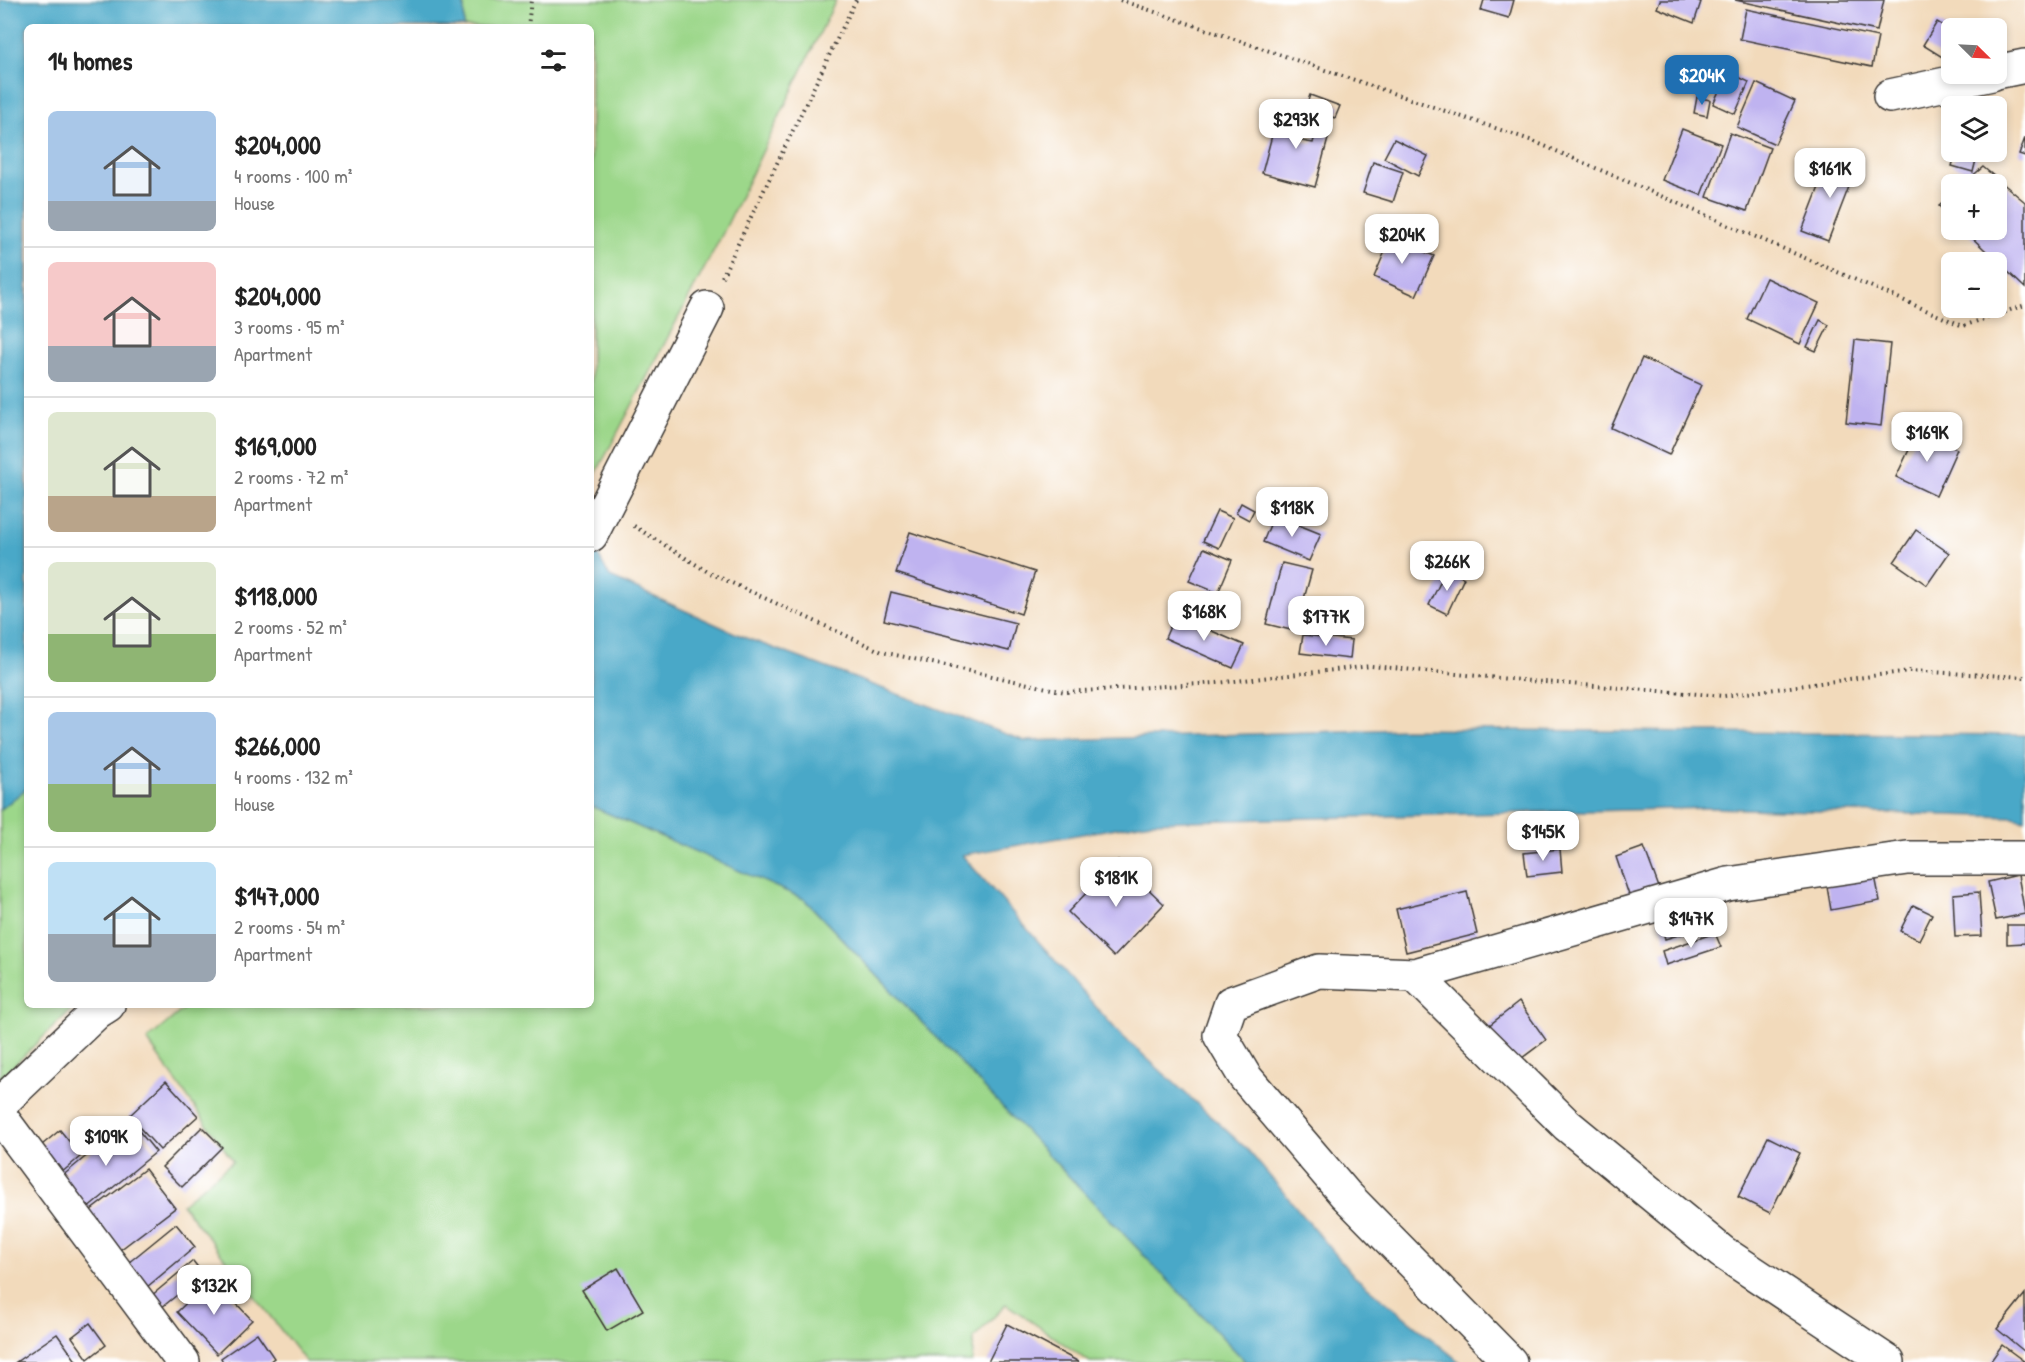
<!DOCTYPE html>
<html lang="en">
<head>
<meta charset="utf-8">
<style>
	:root { --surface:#fff; --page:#f6f6f6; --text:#222; --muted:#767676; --line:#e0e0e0; --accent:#1f6fb2 }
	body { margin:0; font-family:"Patrick Hand",sans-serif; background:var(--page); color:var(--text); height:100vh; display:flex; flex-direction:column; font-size:22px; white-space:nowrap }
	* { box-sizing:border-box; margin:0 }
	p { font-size:20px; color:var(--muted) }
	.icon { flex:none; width:33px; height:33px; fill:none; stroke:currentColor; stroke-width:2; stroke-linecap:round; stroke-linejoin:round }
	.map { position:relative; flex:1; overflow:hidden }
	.panel { position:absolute; left:24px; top:24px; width:570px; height:984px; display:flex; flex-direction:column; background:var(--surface); border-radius:9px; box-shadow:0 3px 9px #0003 }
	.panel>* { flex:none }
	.needle { width:39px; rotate:114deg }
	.buttons { position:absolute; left:1941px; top:18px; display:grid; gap:12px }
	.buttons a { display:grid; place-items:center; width:66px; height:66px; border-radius:9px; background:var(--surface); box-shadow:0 3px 9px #0003; font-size:30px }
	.price { position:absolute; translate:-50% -51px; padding:0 14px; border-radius:12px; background:#fff; color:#222; font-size:20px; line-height:39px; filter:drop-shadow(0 2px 3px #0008) }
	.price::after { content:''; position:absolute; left:50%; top:36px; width:18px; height:14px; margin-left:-9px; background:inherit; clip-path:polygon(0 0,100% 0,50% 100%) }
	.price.active { background:var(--accent); color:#fff }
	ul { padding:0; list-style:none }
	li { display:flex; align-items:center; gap:18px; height:150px; padding:0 24px }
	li+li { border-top:2px solid var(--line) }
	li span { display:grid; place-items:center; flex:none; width:168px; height:120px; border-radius:9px; color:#555 }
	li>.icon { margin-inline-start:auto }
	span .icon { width:72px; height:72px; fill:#fffc; stroke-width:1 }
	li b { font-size:26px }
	h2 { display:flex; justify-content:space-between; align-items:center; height:72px; padding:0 24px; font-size:26px }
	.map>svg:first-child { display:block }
</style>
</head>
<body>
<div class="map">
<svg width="2025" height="1362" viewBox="0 0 2025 1362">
	<rect width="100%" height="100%" fill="#fff"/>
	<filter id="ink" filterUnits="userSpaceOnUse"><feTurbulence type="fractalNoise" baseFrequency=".0167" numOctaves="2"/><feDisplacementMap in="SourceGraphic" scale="12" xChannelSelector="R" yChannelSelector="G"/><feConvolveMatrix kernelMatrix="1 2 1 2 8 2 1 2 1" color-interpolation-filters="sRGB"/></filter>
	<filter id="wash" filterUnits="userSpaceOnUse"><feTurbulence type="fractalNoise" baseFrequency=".008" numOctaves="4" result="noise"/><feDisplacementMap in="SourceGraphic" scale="24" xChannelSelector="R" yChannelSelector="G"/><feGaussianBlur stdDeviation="1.35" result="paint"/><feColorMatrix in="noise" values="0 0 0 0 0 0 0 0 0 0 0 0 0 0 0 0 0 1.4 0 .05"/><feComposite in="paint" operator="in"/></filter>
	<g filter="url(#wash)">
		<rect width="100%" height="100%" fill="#f2dabb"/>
		<!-- green -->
		<g fill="#9cd78a" stroke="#5c7a53" stroke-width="1.5">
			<path d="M464,0H836L723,233L591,483V27H464Z"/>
			<path d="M27,788V1005H76L0,1079V810Z"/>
			<path d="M591,806L804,899L1246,1362H1090L1006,1304L974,1338L972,1362H306L182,1204L233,1161L147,1040L188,1005H591Z"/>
		</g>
		<!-- water -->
		<g fill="#49a8c8" stroke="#326272" stroke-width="1.5">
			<path d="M0,0H464V27H27V788L0,810Z"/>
			<path d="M591,542L610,577L746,638L1025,741L1405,729L2025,735V820L2013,817L1712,808L1151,822L962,855L1119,1033L1247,1149L1354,1276L1460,1362H1246L804,899L591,806Z"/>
		</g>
		<g id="blocks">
			<!-- building -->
			<g fill="#bfb3f0">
				<path d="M1484,0H1514L1509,18L1481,10Z"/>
				<path d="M1660,0H1696L1701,2L1694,23L1657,8Z"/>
				<path d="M1735,0H1884L1877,31Z"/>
				<path d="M1746,9L1878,37L1872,67L1740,39Z"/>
				<path d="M1937,22L1952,31V52L1947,60L1923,45Z"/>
				<path d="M1728,72L1749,82L1735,114L1713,104Z"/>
				<path d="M1756,83L1795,101L1775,144L1737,127Z"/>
				<path d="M1310,95L1340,106L1335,118L1326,115L1324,119L1304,111Z"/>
				<path d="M1697,97L1710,100L1707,116L1694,113Z"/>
				<path d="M1279,109L1308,117L1301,141L1313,143L1319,121L1332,124L1315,187L1262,173Z"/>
				<path d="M1682,129L1721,144L1701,195L1662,180Z"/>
				<path d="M1730,133L1770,148L1747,211L1707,197Z"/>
				<path d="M2025,138V156L2019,154Z"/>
				<path d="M1394,139L1428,156L1418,176L1384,158Z"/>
				<path d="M1956,152H1978L1973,172L1952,166Z"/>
				<path d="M1831,156L1857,166L1828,241L1802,231Z"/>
				<path d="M1373,162L1403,172L1393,202L1363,193Z"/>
				<path d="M1983,167L2025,202V288L1964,230H1996V184H1963Z"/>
				<path d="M1952,195V218L1939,206Z"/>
				<path d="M1380,232L1434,256L1416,296L1374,277L1386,249L1375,244Z"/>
				<path d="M1766,278L1819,303L1800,344L1747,319Z"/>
				<path d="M1820,320L1829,325L1816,351L1807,347Z"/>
				<path d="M1855,340L1890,344L1881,426L1846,422Z"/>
				<path d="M1642,358L1701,385L1669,455L1611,428Z"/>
				<path d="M1918,431L1957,449L1936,496L1896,477Z"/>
				<path d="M1241,503L1254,510L1249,520L1236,513Z"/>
				<path d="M1217,511L1233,518L1219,548L1203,541Z"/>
				<path d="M1274,515L1321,534L1309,561L1263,542Z"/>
				<path d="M1916,530L1949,553L1927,585L1894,562Z"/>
				<path d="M910,532L1035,572L1021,614L896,573Z"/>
				<path d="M1204,548L1232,560L1218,593L1189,581Z"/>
				<path d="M1282,563L1312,570L1295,631L1266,624Z"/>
				<path d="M1447,569L1464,578L1447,614L1429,605Z"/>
				<path d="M891,592L1016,623L1009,651L884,620Z"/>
				<path d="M1175,615L1244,645L1233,668L1165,638Z"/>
				<path d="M1303,635L1352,640L1350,659L1300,653Z"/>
				<path d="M1644,847L1660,890L1631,901L1616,857Z"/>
				<path d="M1560,849L1562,872L1527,876L1524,853Z"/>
				<path d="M1118,860L1164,904L1114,957L1068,912Z"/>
				<path d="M1874,871L1880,901L1831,910L1826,881Z"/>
				<path d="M2018,875L2025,914L1996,920L1988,882Z"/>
				<path d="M1467,892L1477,934L1406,952L1396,909Z"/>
				<path d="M1979,892L1982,936L1955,937L1953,894Z"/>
				<path d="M1913,905L1932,914L1919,940L1900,931Z"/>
				<path d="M1705,906L1711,925L1665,939L1660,920Z"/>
				<path d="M2007,925H2025V943L2007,944Z"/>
				<path d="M1715,933L1721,947L1666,965L1662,951Z"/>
				<path d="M1519,1002L1546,1040L1514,1064L1487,1027Z"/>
				<path d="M166,1081L198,1116L160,1150L129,1116Z"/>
				<path d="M130,1120L156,1152L81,1214L55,1182Z"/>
				<path d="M202,1127L222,1147L182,1187L162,1167Z"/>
				<path d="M60,1130L81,1156L53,1180L31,1154Z"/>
				<path d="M1768,1137L1800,1153L1770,1213L1738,1197Z"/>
				<path d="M145,1169L175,1208L112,1256L82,1217Z"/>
				<path d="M176,1224L195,1247L147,1287L128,1263Z"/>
				<path d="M193,1261L203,1274L161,1308L151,1296Z"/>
				<path d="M618,1268L643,1310L607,1331L582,1290Z"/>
				<path d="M212,1278L252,1320L217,1354L177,1312Z"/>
				<path d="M2025,1294V1352L1997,1329Z"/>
				<path d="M90,1323L106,1345L88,1359L72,1337Z"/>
				<path d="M1007,1324L1079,1362H988Z"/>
				<path d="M257,1333L274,1358L269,1362H223L221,1358Z"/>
				<path d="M57,1334L77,1362H16Z"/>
				<path d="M2002,1345L2025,1362H1990Z"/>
			</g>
		</g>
	</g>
	<g filter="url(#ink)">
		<use href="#blocks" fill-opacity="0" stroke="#3c3834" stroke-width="1.5"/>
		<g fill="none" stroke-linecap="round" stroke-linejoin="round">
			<!-- street casing -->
			<g stroke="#3c3834" stroke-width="36">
				<g id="street">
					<path d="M1996,72L2025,66"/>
					<path d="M1890,96L1992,74"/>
					<path d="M591,535L707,308"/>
					<path d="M1415,975L1567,1125L1722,1252L1888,1362"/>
					<path d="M0,1104L97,1012L108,1005"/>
					<path d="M0,1116L183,1362"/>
					<path d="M1510,1362L1345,1194L1245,1077L1220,1035L1231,1003L1319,971L1415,975L1728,884L1907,858H2025"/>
				</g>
			</g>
			<!-- path -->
			<g stroke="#3c3834" stroke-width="4" stroke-dasharray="1.5 4.5" stroke-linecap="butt">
				<path d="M1120,0L1533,141L1963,326L2025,305"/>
				<path d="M528,27L531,0"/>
				<path d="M722,277L856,0"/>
				<path d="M634,526L708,572L882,652L1065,692L1217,683L1371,666L1531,681L1724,696L1909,671L2025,677"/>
			</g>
			<!-- street -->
			<use href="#street" stroke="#fff" stroke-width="33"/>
		</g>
	</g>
</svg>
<div class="buttons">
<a><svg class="needle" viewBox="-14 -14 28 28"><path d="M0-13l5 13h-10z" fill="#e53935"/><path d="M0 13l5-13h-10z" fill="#767676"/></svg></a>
<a><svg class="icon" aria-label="layers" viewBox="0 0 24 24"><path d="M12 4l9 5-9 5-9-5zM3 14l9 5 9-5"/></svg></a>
<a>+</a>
<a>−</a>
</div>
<b class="price active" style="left:1702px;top:106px">$204K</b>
<b class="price" style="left:1296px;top:150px">$293K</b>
<b class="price" style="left:1830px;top:199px">$161K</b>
<b class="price" style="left:1402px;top:265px">$204K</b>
<b class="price" style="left:1927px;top:463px">$169K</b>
<b class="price" style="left:1292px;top:538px">$118K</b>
<b class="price" style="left:1447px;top:592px">$266K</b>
<b class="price" style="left:1204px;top:642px">$168K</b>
<b class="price" style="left:1326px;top:647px">$177K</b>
<b class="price" style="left:1543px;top:862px">$145K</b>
<b class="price" style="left:1116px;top:908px">$181K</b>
<b class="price" style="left:1691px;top:949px">$147K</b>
<b class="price" style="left:106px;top:1167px">$109K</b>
<b class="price" style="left:214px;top:1316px">$132K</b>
<section class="panel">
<h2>14 homes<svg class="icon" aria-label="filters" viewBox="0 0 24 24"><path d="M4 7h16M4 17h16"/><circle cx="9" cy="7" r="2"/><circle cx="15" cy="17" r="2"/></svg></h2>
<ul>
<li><span style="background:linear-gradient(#a9c7e8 75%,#9aa5b1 0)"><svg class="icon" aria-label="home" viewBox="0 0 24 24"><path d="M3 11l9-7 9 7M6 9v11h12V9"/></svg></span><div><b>$204,000</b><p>4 rooms · 100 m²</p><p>House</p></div></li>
<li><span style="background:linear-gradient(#f6c9c9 70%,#9aa5b1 0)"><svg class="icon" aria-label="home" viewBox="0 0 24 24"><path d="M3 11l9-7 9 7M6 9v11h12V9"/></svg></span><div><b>$204,000</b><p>3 rooms · 95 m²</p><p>Apartment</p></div></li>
<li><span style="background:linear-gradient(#dfe7d0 70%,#b9a48a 0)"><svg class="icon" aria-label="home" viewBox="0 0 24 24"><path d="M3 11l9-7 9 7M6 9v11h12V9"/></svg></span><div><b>$169,000</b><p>2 rooms · 72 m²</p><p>Apartment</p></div></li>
<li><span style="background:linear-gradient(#dfe7d0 60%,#8fb573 0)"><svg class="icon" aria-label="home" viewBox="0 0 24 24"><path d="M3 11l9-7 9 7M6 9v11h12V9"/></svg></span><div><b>$118,000</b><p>2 rooms · 52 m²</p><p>Apartment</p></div></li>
<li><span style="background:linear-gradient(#a9c7e8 60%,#8fb573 0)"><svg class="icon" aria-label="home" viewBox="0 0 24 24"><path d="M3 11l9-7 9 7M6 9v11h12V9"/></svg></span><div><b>$266,000</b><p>4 rooms · 132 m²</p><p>House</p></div></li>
<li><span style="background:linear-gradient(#bfe0f5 60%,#9aa5b1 0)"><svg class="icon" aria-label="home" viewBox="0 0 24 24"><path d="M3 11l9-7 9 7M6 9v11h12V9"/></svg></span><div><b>$147,000</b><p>2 rooms · 54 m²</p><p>Apartment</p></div></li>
</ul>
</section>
</div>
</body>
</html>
